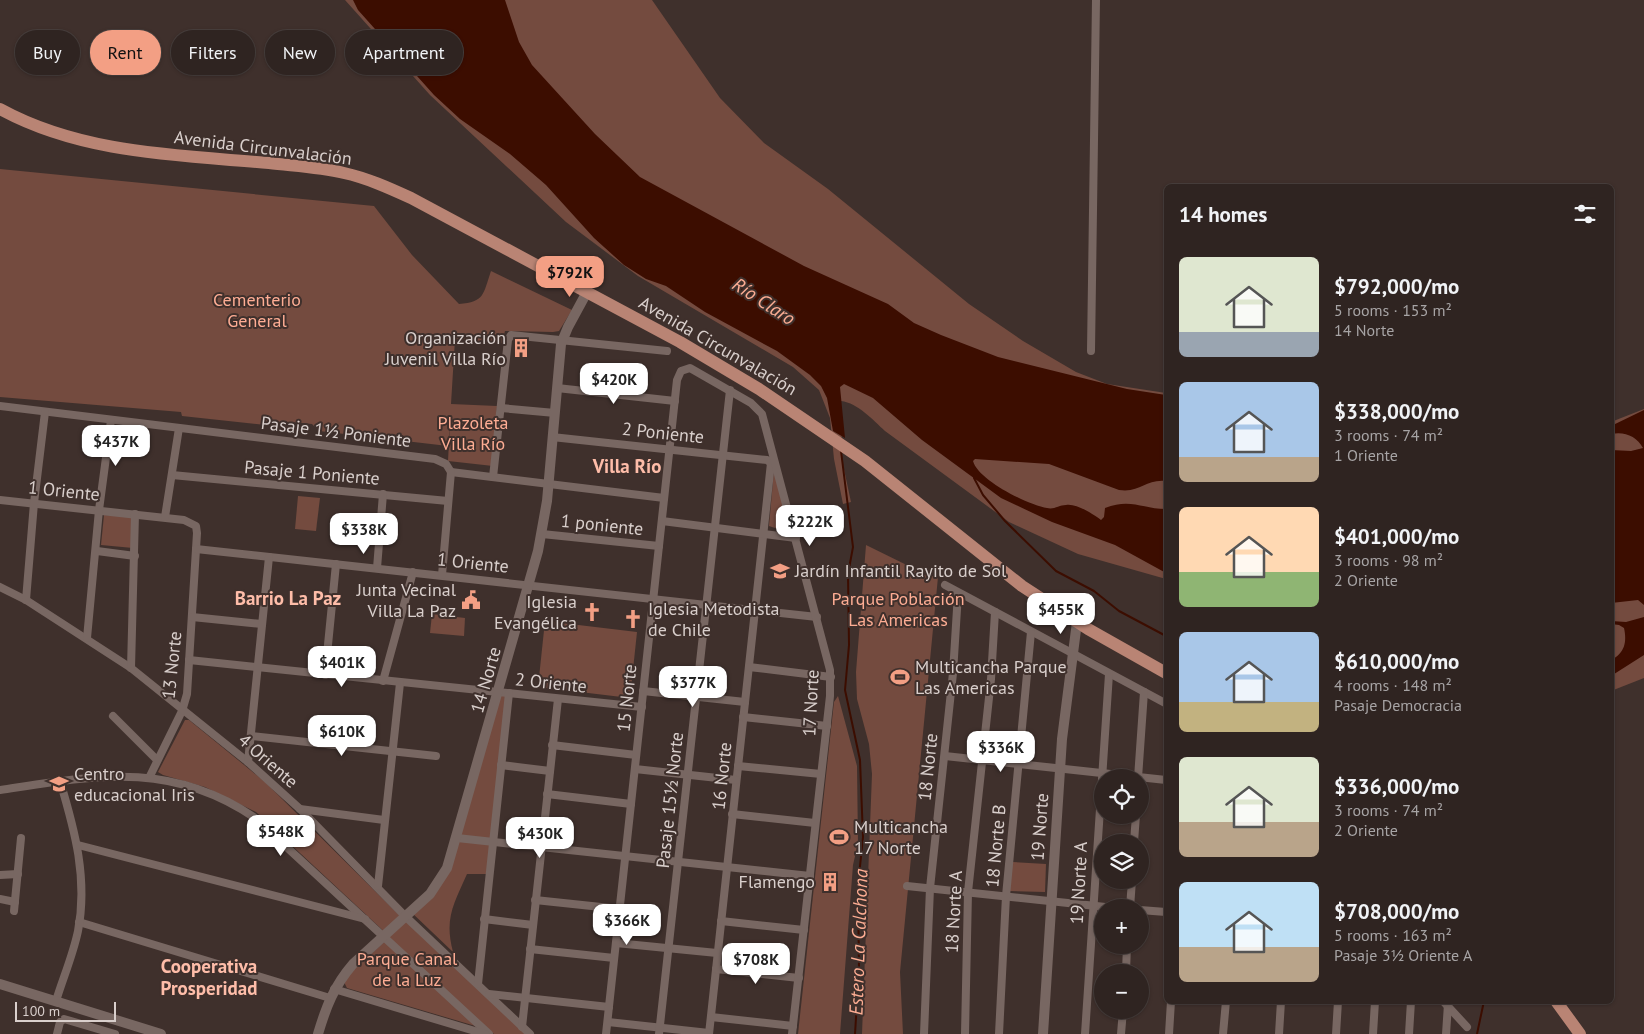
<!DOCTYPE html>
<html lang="en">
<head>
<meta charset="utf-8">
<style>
	:root { --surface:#2f2421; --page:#3b302e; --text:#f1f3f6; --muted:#a7a4a5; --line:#4a413f; --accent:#f39f84 }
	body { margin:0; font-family:"PT Sans",sans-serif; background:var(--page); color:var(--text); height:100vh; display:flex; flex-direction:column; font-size:19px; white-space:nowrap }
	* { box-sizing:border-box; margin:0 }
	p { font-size:16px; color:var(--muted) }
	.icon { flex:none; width:28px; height:28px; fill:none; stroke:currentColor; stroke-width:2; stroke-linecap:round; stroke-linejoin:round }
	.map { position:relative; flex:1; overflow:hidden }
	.details { position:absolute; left:1164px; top:184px; width:450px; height:820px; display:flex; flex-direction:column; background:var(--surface); border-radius:8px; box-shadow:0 1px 4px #0004,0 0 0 1px var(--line) }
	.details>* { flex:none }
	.hud { position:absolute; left:15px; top:30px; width:475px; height:45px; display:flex; gap:10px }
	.buttons { position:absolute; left:1094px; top:769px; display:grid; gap:10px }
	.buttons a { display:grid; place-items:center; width:55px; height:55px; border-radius:50%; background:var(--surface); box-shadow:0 1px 4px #0004,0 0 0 1px var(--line); font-size:25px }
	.scale { position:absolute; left:15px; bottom:12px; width:101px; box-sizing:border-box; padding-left:5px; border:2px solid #d9cfcc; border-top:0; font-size:14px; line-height:18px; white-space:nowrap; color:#d9cfcc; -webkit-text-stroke:4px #3f302c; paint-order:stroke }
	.price { position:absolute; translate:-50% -42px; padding:0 11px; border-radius:10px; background:#fff; color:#222; font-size:16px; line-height:32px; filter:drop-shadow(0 1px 2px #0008) }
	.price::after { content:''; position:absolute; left:50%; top:30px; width:15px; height:11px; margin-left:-8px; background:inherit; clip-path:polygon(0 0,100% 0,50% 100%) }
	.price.current { background:var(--accent); color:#111 }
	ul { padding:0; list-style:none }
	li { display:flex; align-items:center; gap:15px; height:125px; padding:0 15px }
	li span { display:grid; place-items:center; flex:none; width:140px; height:100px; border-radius:8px; color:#555 }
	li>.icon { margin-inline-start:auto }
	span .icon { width:60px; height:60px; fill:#fffc; stroke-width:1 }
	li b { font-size:21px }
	h2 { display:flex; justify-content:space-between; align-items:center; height:60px; padding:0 15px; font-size:21px }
	.pill { padding:0 18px; border-radius:22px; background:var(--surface); box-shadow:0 1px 4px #0004,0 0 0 1px var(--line); font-size:18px; line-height:45px }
	.pill.current { background:var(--accent); color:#111 }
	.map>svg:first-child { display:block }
</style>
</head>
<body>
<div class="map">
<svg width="1644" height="1034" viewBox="0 0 1644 1034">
	<rect width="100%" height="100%" fill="#3f302c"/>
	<!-- green -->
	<g fill="#744b3f">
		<path d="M345,0H652L720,98L764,143L828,189L969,304L1023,341L1076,372L1107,384L1166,393V579L1078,554L1009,522L885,431C873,420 858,403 841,401L842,460L851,502L843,504L834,459L830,418L819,390L793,367L638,276L566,222L430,95Z"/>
		<path d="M0,169L374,206L412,255L459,304C485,302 483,294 491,271L572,310L559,331L553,332L505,331L502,343L455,339L451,404L497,406L493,466L448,461L450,423L448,446L319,431L312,424L291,422L284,427L182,416L181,412L0,397Z"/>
		<path d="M1644,409V678L1611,691V422Z"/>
		<path d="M774,470L790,533L769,526Z"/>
		<path d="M298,496L320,498L316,531L295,529Z"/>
		<path d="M104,515L135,517L133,548L101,545Z"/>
		<path d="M866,545L927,575L938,577L900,972L903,1034H862L872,774L869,744L857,699L856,672Z"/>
		<path d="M432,614L465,618L464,636L430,633Z"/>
		<path d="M545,621L637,632L630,698L538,687Z"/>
		<path d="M500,695L507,696L488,874H467C454,904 444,918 453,952L410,911L446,876Z"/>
		<path d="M838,696L857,766L858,843L853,865L840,1034H798L834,702Z"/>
		<path d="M185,720H189L265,782L396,912L526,1034H494L489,1030L347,988L344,982L352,971L390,937L256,812L205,787L163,775L158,772Z"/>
		<path d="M1012,862L1046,864L1045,892L1009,891Z"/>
	</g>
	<!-- water -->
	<g fill="#3c0d00">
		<path d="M353,0H505L519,42L532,65L595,134L640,177L804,266L888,304L914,323L941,335L998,357L1127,389L1166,395V481C1145,479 1141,493 1119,490L1049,464L975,459L973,461C978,480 1028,505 1047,508C1054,510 1059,505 1066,505C1076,503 1093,514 1101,520L1104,517L1105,508C1131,498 1142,509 1166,509V573L1115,545L1052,522L1001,498L922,440L873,398L844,384L840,387L845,438L833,431L827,398L821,386L810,375L777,351L705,312L666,286L646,279L624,265L594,238L546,185L510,154L460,119L434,95L358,10Z"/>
		<path d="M1644,410V605L1638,600L1611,603V450L1631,451L1643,448C1637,436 1624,431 1611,434V426Z"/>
		<path d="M1644,617V655L1611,676V660C1625,653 1627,642 1624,628L1619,625L1611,624V621L1626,622Z"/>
	</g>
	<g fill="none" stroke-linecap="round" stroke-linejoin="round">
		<!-- stream -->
		<g stroke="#3c0d00" stroke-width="2">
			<path d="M841,451L853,547L848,574L849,645L845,690L860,760L863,837L858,886L859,969L855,1034"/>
			<path d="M974,478L983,495L1005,521L1056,571L1094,591L1119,611L1166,636"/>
			<path d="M1477,1034L1484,1001"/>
		</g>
		<!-- minor -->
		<g stroke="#786762" stroke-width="8">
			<path d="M1091,351L1096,0"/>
			<path d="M557,388L675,401"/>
			<path d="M0,406L435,459L446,464L451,472L664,498"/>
			<path d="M501,408L555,413"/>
			<path d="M552,437L767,460L771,463L709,1034"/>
			<path d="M172,475L448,501"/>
			<path d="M493,477L508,340L511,335L667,351"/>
			<path d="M0,500L184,520L196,526L197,533L187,694L182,711L150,776"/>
			<path d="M165,517L179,428"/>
			<path d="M662,521L796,538"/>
			<path d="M542,534L659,546"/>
			<path d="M196,549L817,617"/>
			<path d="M97,551L135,556"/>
			<path d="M377,568L383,494"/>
			<path d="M442,575L451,472"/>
			<path d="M945,585L1165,703"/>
			<path d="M0,587L26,600L131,668L248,762L300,809L406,917L530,1034"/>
			<path d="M26,600L34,503L45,412"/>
			<path d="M192,617L262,624"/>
			<path d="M87,638L99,510L111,420"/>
			<path d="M189,660L642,707"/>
			<path d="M749,667L831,677"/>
			<path d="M131,668L135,514"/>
			<path d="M325,675L336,564"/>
			<path d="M383,681L413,572"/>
			<path d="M643,691L745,702"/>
			<path d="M113,716L157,760"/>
			<path d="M743,717L827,726"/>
			<path d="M251,736L436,756"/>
			<path d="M552,745L636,755"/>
			<path d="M945,756L1166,780"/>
			<path d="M248,762L269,557"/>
			<path d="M501,765L550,771"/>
			<path d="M738,766L821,774"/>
			<path d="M635,769L736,780"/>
			<path d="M1138,778L1144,692"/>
			<path d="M0,790C94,776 170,760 255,818L489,1034"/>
			<path d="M547,794L631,804"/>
			<path d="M300,809L384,820"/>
			<path d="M732,814L815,823"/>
			<path d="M457,838L810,876"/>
			<path d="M1134,842L1136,815"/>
			<path d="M78,845L365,919"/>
			<path d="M0,875L18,874"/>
			<path d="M378,886L400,683"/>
			<path d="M907,886L1115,908"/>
			<path d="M0,899L15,902"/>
			<path d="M535,900L620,909"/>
			<path d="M1130,908L1132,880"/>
			<path d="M1140,910L1166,912"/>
			<path d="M14,911L21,838"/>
			<path d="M484,919L533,925"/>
			<path d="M721,921L804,930"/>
			<path d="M79,922L330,998"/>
			<path d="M616,943L717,953"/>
			<path d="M530,949L614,958"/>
			<path d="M716,969L799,978"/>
			<path d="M1126,972L1127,945"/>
			<path d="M478,984L509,693"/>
			<path d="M334,989L485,1034"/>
			<path d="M489,994L609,1007"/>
			<path d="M56,1001C63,978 73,955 78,931C88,879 75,831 60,781"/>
			<path d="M1443,1001L1467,1027"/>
			<path d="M711,1017L793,1026"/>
			<path d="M608,1022L709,1033"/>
			<path d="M522,1027L558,699"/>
			<path d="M57,1034L60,1022L64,1019L115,1034"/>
			<path d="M606,1034L677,380L681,371L690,368L751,403L762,414L830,670V696L792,1034"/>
			<path d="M659,1034L730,390"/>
			<path d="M924,1034L930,888L953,673L958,593"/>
			<path d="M965,1034L968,892L991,679L995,612"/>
			<path d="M999,1034L1006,896L1031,632"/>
			<path d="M1085,1034L1109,674"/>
			<path d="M1121,1034L1123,1010"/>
			<path d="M1169,1034L1171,1001"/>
			<path d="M1223,1034L1226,1001"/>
			<path d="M1279,1034L1281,1001"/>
			<path d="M1336,1034L1338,1001"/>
			<path d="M1373,1034L1375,1001"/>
			<path d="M1409,1034L1411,1001"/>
			<path d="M1446,1034L1448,1004"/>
		</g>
		<!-- tertiary -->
		<g stroke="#786762" stroke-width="10">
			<path d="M0,984L161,1034"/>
			<path d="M318,1034C326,1007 334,986 353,964L430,894L447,868L538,551L547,501L561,344L568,327L587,292"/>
			<path d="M1043,1034L1062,739L1077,622"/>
		</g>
		<!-- primary -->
		<g stroke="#b98474" stroke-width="12">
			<path d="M0,109C82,154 178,155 269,163C294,166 319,167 344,173C367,178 389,188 411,198L680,342L759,389L865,461L1022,586L1088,629L1166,673"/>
			<path d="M1556,1001L1580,1034"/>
		</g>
	</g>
	<!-- icons -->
	<defs>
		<g id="building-bare" transform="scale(1.5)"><path d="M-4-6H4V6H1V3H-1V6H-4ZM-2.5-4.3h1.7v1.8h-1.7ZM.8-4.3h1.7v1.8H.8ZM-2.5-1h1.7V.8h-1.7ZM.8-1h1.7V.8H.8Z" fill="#f39f84" stroke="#3f302c" stroke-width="2.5" paint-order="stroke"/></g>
		<g id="school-bare" transform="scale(1.5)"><path d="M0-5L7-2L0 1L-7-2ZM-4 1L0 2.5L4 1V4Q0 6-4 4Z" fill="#f39f84" stroke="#3f302c" stroke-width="2.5" paint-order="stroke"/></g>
		<g id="civic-bare" transform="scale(1.5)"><path d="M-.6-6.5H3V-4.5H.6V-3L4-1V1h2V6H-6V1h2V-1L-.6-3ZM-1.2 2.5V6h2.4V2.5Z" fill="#f39f84" stroke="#3f302c" stroke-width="2.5" paint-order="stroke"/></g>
		<g id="church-bare" transform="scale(1.5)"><path d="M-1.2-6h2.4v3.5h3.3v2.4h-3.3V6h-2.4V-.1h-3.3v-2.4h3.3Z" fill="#f39f84" stroke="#3f302c" stroke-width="2.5" paint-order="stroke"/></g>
		<g id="stadium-bare" transform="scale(1.5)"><path d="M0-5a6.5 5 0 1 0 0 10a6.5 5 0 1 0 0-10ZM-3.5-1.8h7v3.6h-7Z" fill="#f39f84" stroke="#3f302c" stroke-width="2.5" paint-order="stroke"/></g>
	</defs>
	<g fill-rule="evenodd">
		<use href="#building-bare" x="521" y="348"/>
		<use href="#school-bare" x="780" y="571"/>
		<use href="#civic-bare" x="471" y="600"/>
		<use href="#church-bare" x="592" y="612"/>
		<use href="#church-bare" x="633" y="619"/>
		<use href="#stadium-bare" x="900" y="677"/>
		<use href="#school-bare" x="59" y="784"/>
		<use href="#stadium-bare" x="839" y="837"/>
		<use href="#building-bare" x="830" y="882"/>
	</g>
	<g text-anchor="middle" stroke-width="4" stroke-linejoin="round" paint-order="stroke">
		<!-- street labels -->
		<g font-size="18" fill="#d9cfcc" stroke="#3f302c">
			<text transform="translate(263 148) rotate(7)" y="6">Avenida Circunvalación</text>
			<text transform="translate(718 346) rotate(30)" y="6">Avenida Circunvalación</text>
			<text transform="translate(336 432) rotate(7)" y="6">Pasaje 1½ Poniente</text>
			<text transform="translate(663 433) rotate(6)" y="6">2 Poniente</text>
			<text transform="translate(312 473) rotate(5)" y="6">Pasaje 1 Poniente</text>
			<text transform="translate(64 491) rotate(6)" y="6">1 Oriente</text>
			<text transform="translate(602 525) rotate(6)" y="6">1 poniente</text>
			<text transform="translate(473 563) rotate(6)" y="6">1 Oriente</text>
			<text transform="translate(172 665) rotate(-84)" y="6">13 Norte</text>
			<text transform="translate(486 680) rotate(-74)" y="6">14 Norte</text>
			<text transform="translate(551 683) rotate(6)" y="6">2 Oriente</text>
			<text transform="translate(627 698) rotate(-84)" y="6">15 Norte</text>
			<text transform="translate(811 703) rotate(-87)" y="6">17 Norte</text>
			<text transform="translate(268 761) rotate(41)" y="6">4 Oriente</text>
			<text transform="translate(928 767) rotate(-84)" y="6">18 Norte</text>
			<text transform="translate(722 776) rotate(-84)" y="6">16 Norte</text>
			<text transform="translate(670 800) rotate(-84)" y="6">Pasaje 15½ Norte</text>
			<text transform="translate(1040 827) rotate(-86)" y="6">19 Norte</text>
			<text transform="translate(996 846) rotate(-85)" y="6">18 Norte B</text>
			<text transform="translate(1079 883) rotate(-87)" y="6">19 Norte A</text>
			<text transform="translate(954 912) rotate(-87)" y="6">18 Norte A</text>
		</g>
		<!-- park labels -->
		<g font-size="18" fill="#fead94" stroke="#3f302c">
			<text x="257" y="306">Cementerio<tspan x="257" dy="21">General</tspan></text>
			<text x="473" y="429">Plazoleta<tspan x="473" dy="21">Villa Río</tspan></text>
			<text x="898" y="605">Parque Población<tspan x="898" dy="21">Las Americas</tspan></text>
			<text x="407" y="965">Parque Canal<tspan x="407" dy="21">de la Luz</tspan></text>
		</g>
		<!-- poi labels -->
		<g font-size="18" fill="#d9cfcc" stroke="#3f302c" text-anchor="start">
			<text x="506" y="344" text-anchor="end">Organización<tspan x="506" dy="21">Juvenil Villa Río</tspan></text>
			<text x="795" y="577">Jardín Infantil Rayito de Sol</text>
			<text x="456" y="596" text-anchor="end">Junta Vecinal<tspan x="456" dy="21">Villa La Paz</tspan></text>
			<text x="577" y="608" text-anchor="end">Iglesia<tspan x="577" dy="21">Evangélica</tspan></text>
			<text x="648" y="615">Iglesia Metodista<tspan x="648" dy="21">de Chile</tspan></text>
			<text x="915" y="673">Multicancha Parque<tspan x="915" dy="21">Las Americas</tspan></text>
			<text x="74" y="780">Centro<tspan x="74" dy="21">educacional Iris</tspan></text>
			<text x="854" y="833">Multicancha<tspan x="854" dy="21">17 Norte</tspan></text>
			<text x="815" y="888" text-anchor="end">Flamengo</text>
		</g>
		<!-- water labels -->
		<g font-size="19" font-style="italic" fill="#fdad93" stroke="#3f302c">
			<text transform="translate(764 301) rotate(33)" y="7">Río Claro</text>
			<text transform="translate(858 942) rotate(-88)" y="7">Estero La Calchona</text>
		</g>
		<!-- neighbourhood labels -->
		<g font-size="19" font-weight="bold" fill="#febda9" stroke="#3f302c">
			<text x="627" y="473">Villa Río</text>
			<text x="288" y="605">Barrio La Paz</text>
			<text x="209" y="973">Cooperativa<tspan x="209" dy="22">Prosperidad</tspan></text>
		</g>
	</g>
</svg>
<div class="buttons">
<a><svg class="icon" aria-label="locate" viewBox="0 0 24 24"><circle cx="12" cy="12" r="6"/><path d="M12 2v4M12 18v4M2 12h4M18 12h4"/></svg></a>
<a><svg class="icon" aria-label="layers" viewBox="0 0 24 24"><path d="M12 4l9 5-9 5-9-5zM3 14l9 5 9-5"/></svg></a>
<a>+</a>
<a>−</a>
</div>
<div class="scale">100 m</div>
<b class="price current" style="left:570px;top:298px">$792K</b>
<b class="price" style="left:614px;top:405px">$420K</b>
<b class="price" style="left:116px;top:467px">$437K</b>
<b class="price" style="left:810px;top:547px">$222K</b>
<b class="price" style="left:364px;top:555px">$338K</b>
<b class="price" style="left:1061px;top:635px">$455K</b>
<b class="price" style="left:342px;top:688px">$401K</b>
<b class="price" style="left:693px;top:708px">$377K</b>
<b class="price" style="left:342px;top:757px">$610K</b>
<b class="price" style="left:1001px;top:773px">$336K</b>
<b class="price" style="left:281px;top:857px">$548K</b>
<b class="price" style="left:540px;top:859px">$430K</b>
<b class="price" style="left:627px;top:946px">$366K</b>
<b class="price" style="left:756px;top:985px">$708K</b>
<div class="hud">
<a class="pill">Buy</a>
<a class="pill current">Rent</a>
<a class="pill">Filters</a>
<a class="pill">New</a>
<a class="pill">Apartment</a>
</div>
<section class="details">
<h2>14 homes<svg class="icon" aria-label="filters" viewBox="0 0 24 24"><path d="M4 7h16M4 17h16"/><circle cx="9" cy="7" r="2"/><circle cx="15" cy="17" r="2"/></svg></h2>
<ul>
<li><span style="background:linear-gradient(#dfe7d0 75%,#9aa5b1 0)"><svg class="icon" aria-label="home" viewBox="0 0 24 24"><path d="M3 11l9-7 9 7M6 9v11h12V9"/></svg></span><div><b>$792,000/mo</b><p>5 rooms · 153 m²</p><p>14 Norte</p></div></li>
<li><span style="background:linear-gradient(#a9c7e8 75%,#b9a48a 0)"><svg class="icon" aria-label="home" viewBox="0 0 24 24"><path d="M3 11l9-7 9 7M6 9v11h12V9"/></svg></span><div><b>$338,000/mo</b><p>3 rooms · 74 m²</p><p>1 Oriente</p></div></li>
<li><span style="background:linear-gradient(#ffd9b3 65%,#8fb573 0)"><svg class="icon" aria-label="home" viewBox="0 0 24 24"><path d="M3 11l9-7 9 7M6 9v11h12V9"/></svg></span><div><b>$401,000/mo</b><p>3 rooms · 98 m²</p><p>2 Oriente</p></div></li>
<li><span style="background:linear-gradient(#a9c7e8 70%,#c2b280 0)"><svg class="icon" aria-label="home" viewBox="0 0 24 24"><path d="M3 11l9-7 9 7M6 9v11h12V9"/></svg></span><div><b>$610,000/mo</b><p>4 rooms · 148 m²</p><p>Pasaje Democracia</p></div></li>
<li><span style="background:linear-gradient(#dfe7d0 65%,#b9a48a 0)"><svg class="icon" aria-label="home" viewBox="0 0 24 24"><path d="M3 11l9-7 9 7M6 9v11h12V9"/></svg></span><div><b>$336,000/mo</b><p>3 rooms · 74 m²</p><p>2 Oriente</p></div></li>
<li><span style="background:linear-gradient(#bfe0f5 65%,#b9a48a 0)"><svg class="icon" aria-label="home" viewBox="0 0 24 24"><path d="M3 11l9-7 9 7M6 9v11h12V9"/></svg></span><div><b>$708,000/mo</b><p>5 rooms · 163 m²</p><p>Pasaje 3½ Oriente A</p></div></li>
</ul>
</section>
</div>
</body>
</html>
